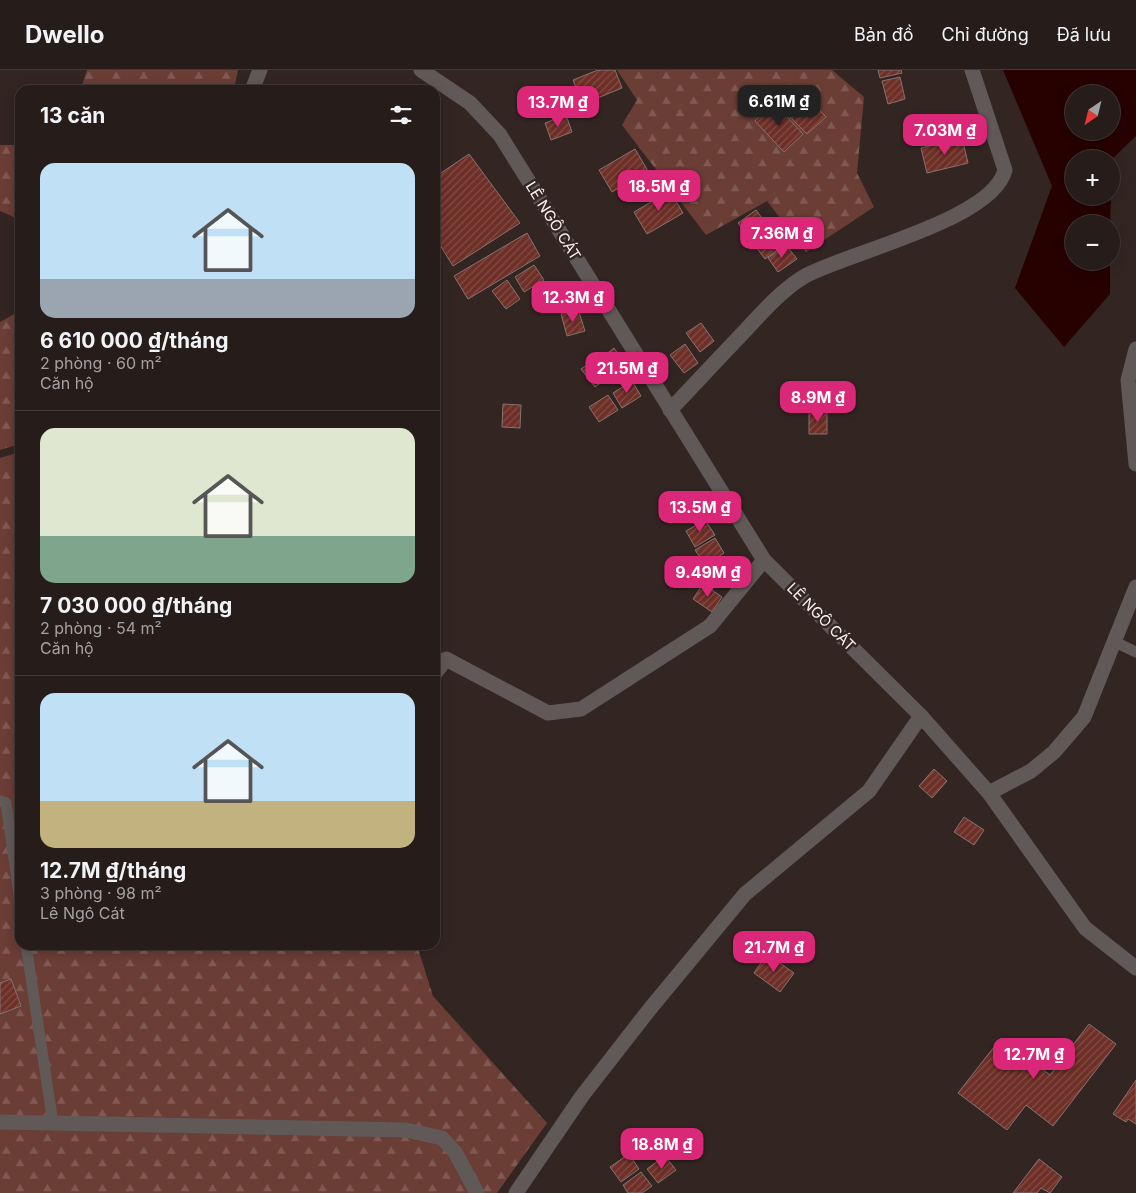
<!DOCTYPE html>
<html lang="vi">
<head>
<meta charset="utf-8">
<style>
	:root { --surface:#261c1a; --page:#322927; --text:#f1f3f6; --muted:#a4a1a2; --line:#423a39; --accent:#db2777 }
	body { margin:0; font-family:Inter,sans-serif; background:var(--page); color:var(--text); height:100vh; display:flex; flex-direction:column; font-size:19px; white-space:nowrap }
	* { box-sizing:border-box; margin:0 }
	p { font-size:16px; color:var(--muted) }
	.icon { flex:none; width:28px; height:28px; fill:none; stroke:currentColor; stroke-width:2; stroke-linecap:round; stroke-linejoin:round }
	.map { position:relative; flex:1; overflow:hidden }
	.drawer { position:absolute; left:15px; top:15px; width:425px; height:865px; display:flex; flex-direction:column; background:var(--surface); border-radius:15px; box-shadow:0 2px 12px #0003,0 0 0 1px var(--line) }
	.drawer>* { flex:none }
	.needle { width:32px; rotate:215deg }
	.buttons { position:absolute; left:1065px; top:15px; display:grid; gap:10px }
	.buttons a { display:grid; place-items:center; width:55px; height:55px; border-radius:50%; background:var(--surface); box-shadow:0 2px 12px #0003,0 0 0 1px var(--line); font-size:25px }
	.price { position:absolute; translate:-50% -42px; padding:0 11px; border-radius:10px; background:var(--accent); color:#fff; font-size:16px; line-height:32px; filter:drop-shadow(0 1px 2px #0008) }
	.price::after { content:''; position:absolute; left:50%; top:30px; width:15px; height:11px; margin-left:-8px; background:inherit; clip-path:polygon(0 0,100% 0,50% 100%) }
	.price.active { background:#222; color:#fff }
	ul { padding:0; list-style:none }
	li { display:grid; align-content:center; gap:10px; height:265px; padding:0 25px }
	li+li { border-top:1px solid var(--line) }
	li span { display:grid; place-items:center; height:155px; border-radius:15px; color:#555 }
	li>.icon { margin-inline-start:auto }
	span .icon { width:90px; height:90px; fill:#fffc; stroke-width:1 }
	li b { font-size:21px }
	h2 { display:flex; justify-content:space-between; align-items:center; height:60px; padding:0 25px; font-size:21px }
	header { display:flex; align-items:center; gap:30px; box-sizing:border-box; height:70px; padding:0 25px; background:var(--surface); border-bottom:1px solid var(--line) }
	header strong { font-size:24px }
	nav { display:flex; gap:28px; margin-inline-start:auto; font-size:18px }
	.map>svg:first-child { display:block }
</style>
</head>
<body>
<header>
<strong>Dwello</strong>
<nav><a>Bản đồ</a><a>Chỉ đường</a><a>Đã lưu</a></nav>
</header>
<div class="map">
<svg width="1136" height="1123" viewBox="0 0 1136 1123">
	<defs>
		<pattern id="forest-firs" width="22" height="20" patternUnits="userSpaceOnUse" patternTransform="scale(1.25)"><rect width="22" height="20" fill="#6a3d35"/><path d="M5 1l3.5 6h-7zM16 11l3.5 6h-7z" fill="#805953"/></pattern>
		<pattern id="building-hatch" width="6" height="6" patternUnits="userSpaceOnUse" patternTransform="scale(1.25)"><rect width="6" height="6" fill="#6d2f26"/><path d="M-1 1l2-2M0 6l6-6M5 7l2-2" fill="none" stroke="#834d46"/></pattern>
	</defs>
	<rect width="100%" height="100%" fill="#332522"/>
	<!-- forest -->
	<g fill="url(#forest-firs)">
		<path d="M87,0H238L234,20H68L82,15Z"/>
		<path d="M617,0H832L864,27L857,103L874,137L806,182L767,131L706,165L622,55L637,30Z"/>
		<path d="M0,75H20V191L18,149L0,141Z"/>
		<path d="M20,198V374L0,380V252L16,243Z"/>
		<path d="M20,382V875H417L433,926L547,1053L497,1123H0V388Z"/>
	</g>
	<!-- water -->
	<path fill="#270000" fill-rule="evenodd" d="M1003,0H1136V66L1111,90L1074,89V126H1111L1110,154H1074V191H1110V224L1064,277L1015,218L1052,116ZM1074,24H1111V61H1074Z"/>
	<!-- building -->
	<g fill="url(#building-hatch)" stroke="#857370">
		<path d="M598,0H615L622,18L583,34L573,10Z"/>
		<path d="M878,0H901L902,3L880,8Z"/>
		<path d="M900,7L905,29L888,34L882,11Z"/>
		<path d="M796,16L826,47L807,64L777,34Z"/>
		<path d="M774,33L803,64L784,82L755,51Z"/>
		<path d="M566,45L572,62L551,70L545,53Z"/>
		<path d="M962,68L968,93L927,103L921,78Z"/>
		<path d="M635,79L648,101L612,122L599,100Z"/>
		<path d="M469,84L520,153L453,196L435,167V107Z"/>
		<path d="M670,121L683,143L647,164L634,142Z"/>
		<path d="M756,140L767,155L749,168L738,153Z"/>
		<path d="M766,160L779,179L765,189L751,170Z"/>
		<path d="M527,163L540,186L468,229L454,206Z"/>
		<path d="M786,175L797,189L778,202L768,188Z"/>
		<path d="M534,195L544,210L524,222L515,207Z"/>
		<path d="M507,210L520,229L506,239L492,221Z"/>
		<path d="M578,239L585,261L567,266L561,244Z"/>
		<path d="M701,253L714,271L700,282L686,263Z"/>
		<path d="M685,274L698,293L684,303L670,285Z"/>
		<path d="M614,278L627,297L613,307L600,289Z"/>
		<path d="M596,289L609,307L595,317L581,299Z"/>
		<path d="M632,311L641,326L622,338L613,323Z"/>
		<path d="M608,325L618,340L599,352L589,337Z"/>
		<path d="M503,334L521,335L520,358L502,357Z"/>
		<path d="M827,341V364H809V342Z"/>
		<path d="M705,450L715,465L695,477L686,461Z"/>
		<path d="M715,468L724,483L705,495L695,480Z"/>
		<path d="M703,514L722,527L712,542L693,529Z"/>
		<path d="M934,699L947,711L932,728L919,716Z"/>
		<path d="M964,747L984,760L974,775L954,762Z"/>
		<path d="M767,884L794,903L780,922L754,903Z"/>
		<path d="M11,909L21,936L0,944V913Z"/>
		<path d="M1089,954L1116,974L1053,1056L1026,1035L1007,1060L958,1023L1001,968L1050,1005Z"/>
		<path d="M1136,1010V1054L1128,1049L1126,1052L1113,1044Z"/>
		<path d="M629,1084L639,1099L621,1112L610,1097Z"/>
		<path d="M665,1086L676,1100L658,1113L647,1099Z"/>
		<path d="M1039,1089L1062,1107L1050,1123L1041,1118L1037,1123H1013Z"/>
		<path d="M641,1102L652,1116L642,1123H628L623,1115Z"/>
	</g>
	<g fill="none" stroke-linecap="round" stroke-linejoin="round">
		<!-- service -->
		<g stroke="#615958" stroke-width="11">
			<path d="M1115,572L1136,582"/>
			<path d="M0,731L6,733L20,831"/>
			<path d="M26,875L53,1053"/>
		</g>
		<!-- minor -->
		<g stroke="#615958" stroke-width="15">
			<path d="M252,20L260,0"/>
			<path d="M1136,279L1128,310L1136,394"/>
			<path d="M670,340C694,315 717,290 741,265C760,245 781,220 805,206C849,182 993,150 1005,100L972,0"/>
			<path d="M435,603L446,589L548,643L581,639L710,556L764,490"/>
			<path d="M989,723L1031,701L1054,682L1084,647L1136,517"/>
			<path d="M0,1052L406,1060L442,1068L455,1082L477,1123"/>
			<path d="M516,1123L582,1026L649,940L745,824L869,721L921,646"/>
		</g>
		<!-- tertiary -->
		<path stroke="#615958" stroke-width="15" d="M421,0L470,33L500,65L764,490L921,646L989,723L1085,858L1136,898"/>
	</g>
	<g text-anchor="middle" stroke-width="5" stroke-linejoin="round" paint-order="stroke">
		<!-- street labels -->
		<g font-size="15" fill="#f9efed" stroke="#332522">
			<text transform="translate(553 151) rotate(58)" y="5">LÊ NGÔ CÁT</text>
			<text transform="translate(821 547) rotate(45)" y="5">LÊ NGÔ CÁT</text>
		</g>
	</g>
</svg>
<div class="buttons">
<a><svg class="needle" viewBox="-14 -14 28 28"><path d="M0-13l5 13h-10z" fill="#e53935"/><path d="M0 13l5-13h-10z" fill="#a4a1a2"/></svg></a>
<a>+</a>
<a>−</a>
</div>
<b class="price active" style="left:779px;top:57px">6.61M ₫</b>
<b class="price" style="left:558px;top:58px">13.7M ₫</b>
<b class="price" style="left:945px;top:86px">7.03M ₫</b>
<b class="price" style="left:659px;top:142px">18.5M ₫</b>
<b class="price" style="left:782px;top:189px">7.36M ₫</b>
<b class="price" style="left:573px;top:253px">12.3M ₫</b>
<b class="price" style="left:627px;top:324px">21.5M ₫</b>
<b class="price" style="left:818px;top:353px">8.9M ₫</b>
<b class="price" style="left:700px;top:463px">13.5M ₫</b>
<b class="price" style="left:708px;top:528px">9.49M ₫</b>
<b class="price" style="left:774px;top:903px">21.7M ₫</b>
<b class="price" style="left:1034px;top:1010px">12.7M ₫</b>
<b class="price" style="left:662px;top:1100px">18.8M ₫</b>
<section class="drawer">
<h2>13 căn<svg class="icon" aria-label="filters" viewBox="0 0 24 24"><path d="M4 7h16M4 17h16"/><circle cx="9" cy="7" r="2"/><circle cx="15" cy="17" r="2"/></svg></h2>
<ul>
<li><span style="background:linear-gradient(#bfe0f5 75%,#9aa5b1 0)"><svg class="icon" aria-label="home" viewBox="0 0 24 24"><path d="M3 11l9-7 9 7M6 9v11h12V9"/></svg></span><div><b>6 610 000 ₫/tháng</b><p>2 phòng · 60 m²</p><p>Căn hộ</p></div></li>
<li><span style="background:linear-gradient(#dfe7d0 70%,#7fa58c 0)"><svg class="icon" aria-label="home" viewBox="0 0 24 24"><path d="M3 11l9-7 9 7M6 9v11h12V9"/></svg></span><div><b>7 030 000 ₫/tháng</b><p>2 phòng · 54 m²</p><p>Căn hộ</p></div></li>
<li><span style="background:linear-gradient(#bfe0f5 70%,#c2b280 0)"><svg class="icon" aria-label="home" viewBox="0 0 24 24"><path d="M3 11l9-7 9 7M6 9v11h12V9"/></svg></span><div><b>12.7M ₫/tháng</b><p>3 phòng · 98 m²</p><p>Lê Ngô Cát</p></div></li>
</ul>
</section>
</div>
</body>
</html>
